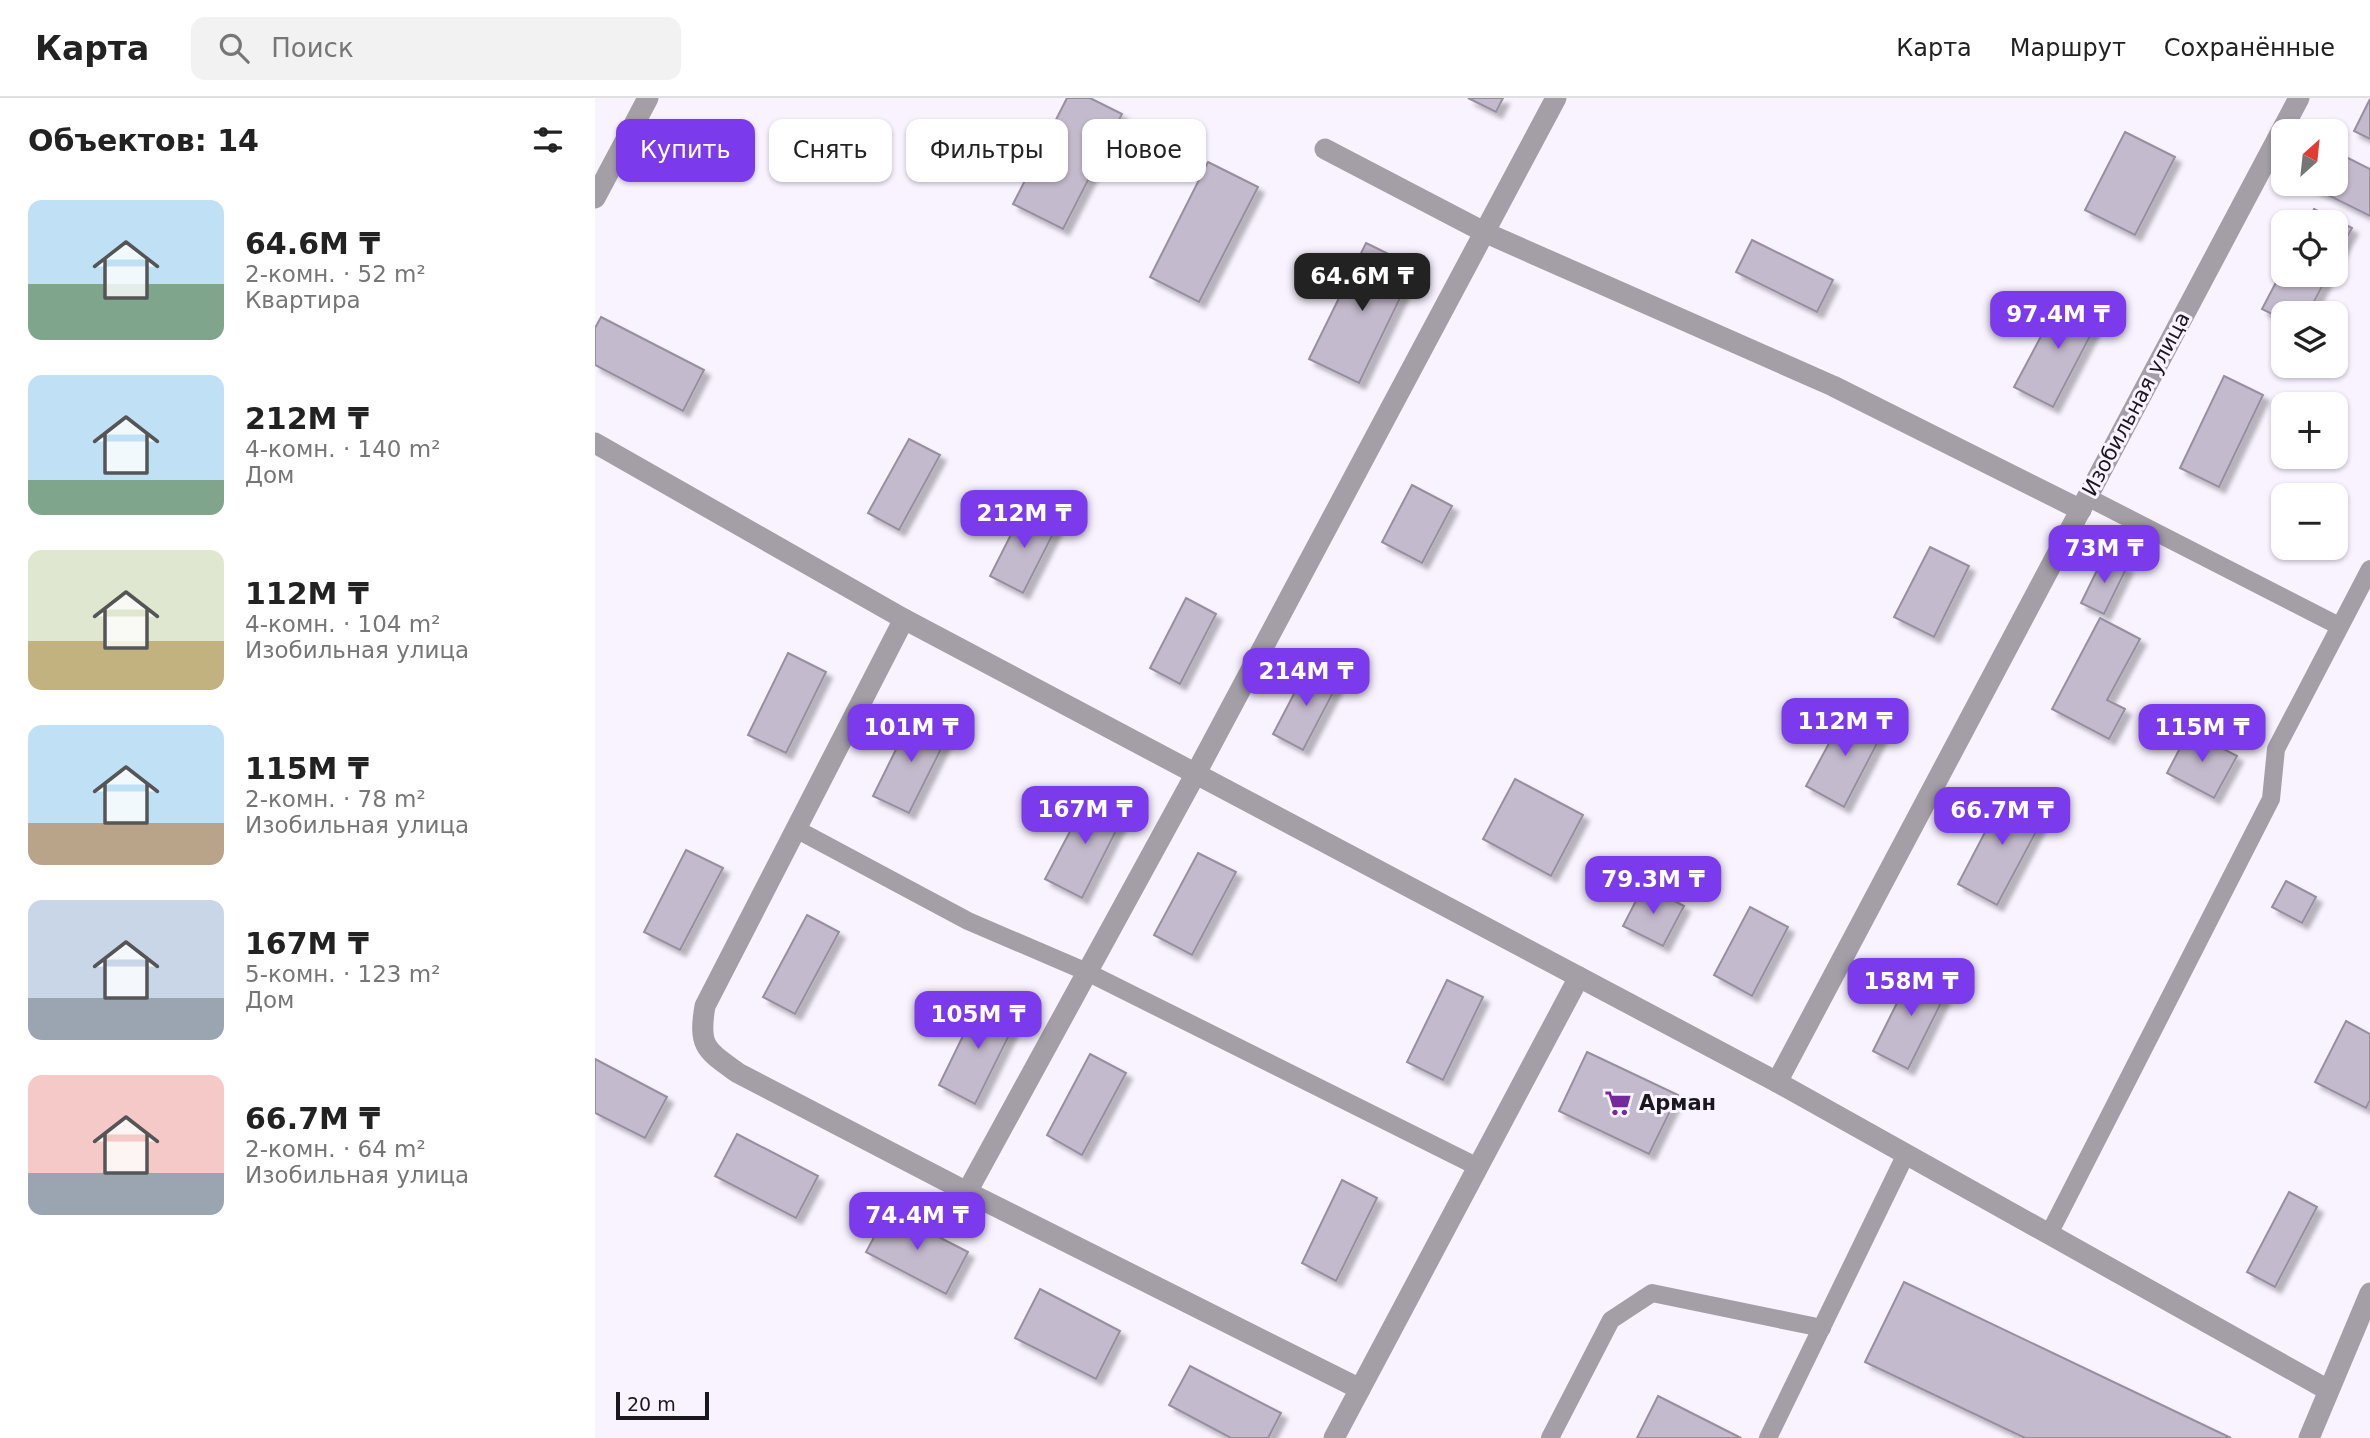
<!DOCTYPE html>
<html lang="ru">
<head>
<meta charset="utf-8">
<style>
	:root { --surface:#fff; --page:#f2f2f2; --text:#222; --muted:#767676; --line:#e0e0e0; --accent:#7c3aed }
	body { margin:0; font-family:"DejaVu Sans",sans-serif; background:var(--page); color:var(--text); height:100vh; display:flex; flex-direction:column; font-size:26px; white-space:nowrap }
	* { box-sizing:border-box; margin:0 }
	p { font-size:23px; color:var(--muted) }
	.icon { flex:none; width:38px; height:38px; fill:none; stroke:currentColor; stroke-width:2; stroke-linecap:round; stroke-linejoin:round }
	.map { position:relative; flex:1; overflow:hidden }
	.panel { display:flex; flex-direction:column; background:var(--surface); width:595px }
	.panel>* { flex:none }
	.hud { position:absolute; left:21px; top:21px; width:665px; height:63px; display:flex; gap:14px }
	.needle { width:46px; rotate:27deg }
	.fabs { position:absolute; left:1676px; top:21px; display:grid; gap:14px }
	.fabs a { display:grid; place-items:center; width:77px; height:77px; border-radius:14px; background:var(--surface); box-shadow:0 2px 5px #0004; font-size:35px }
	.scale { position:absolute; left:21px; bottom:18px; width:93px; box-sizing:border-box; padding-left:7px; border:4px solid #1b171e; border-top:0; font-size:19px; line-height:24px; white-space:nowrap; color:#1b171e; -webkit-text-stroke:5px #f9f3ff; paint-order:stroke }
	.price { position:absolute; translate:-50% -60px; padding:0 16px; border-radius:14px; background:var(--accent); color:#fff; font-size:23px; line-height:46px; filter:drop-shadow(0 2px 4px #0008) }
	.price::after { content:''; position:absolute; left:50%; top:42px; width:21px; height:16px; margin-left:-10px; background:inherit; clip-path:polygon(0 0,100% 0,50% 100%) }
	.price.current { background:#222; color:#fff }
	ul { padding:0; list-style:none }
	li { display:flex; align-items:center; gap:21px; height:175px; padding:0 28px }
	li span { display:grid; place-items:center; flex:none; width:196px; height:140px; border-radius:14px; color:#555 }
	li>.icon { margin-inline-start:auto }
	span .icon { width:84px; height:84px; fill:#fffc; stroke-width:1 }
	li b { font-size:30px }
	h2 { display:flex; justify-content:space-between; align-items:center; height:84px; padding:0 28px; font-size:30px }
	.tag { padding:0 24px; border-radius:14px; background:var(--surface); box-shadow:0 2px 5px #0004; font-size:24px; line-height:63px }
	.tag.current { background:var(--accent); color:#fff }
	header { display:flex; align-items:center; gap:42px; box-sizing:border-box; height:98px; padding:0 35px; background:var(--surface); border-bottom:2px solid var(--line) }
	header strong { font-size:33px }
	nav { display:flex; gap:38px; margin-inline-start:auto; font-size:24px }
	.search { width:490px; height:63px; background:var(--page); display:flex; align-items:center; gap:18px; box-sizing:border-box; padding:0 24px; border-radius:14px; color:var(--muted); font-size:26px }
	main { display:flex; flex:1; min-height:0 }
	.map>svg:first-child { display:block }
</style>
</head>
<body>
<header>
<strong>Карта</strong>
<div class="search"><svg class="icon" aria-label="search" viewBox="0 0 24 24"><circle cx="10" cy="10" r="6"/><path d="M15 15l6 6"/></svg>Поиск</div>
<nav><a>Карта</a><a>Маршрут</a><a>Сохранённые</a></nav>
</header>
<main>
<section class="panel">
<h2>Объектов: 14<svg class="icon" aria-label="filters" viewBox="0 0 24 24"><path d="M4 7h16M4 17h16"/><circle cx="9" cy="7" r="2"/><circle cx="15" cy="17" r="2"/></svg></h2>
<ul>
<li><span style="background:linear-gradient(#bfe0f5 60%,#7fa58c 0)"><svg class="icon" aria-label="home" viewBox="0 0 24 24"><path d="M3 11l9-7 9 7M6 9v11h12V9"/></svg></span><div><b>64.6M ₸</b><p>2-комн. · 52 m²</p><p>Квартира</p></div></li>
<li><span style="background:linear-gradient(#bfe0f5 75%,#7fa58c 0)"><svg class="icon" aria-label="home" viewBox="0 0 24 24"><path d="M3 11l9-7 9 7M6 9v11h12V9"/></svg></span><div><b>212M ₸</b><p>4-комн. · 140 m²</p><p>Дом</p></div></li>
<li><span style="background:linear-gradient(#dfe7d0 65%,#c2b280 0)"><svg class="icon" aria-label="home" viewBox="0 0 24 24"><path d="M3 11l9-7 9 7M6 9v11h12V9"/></svg></span><div><b>112M ₸</b><p>4-комн. · 104 m²</p><p>Изобильная улица</p></div></li>
<li><span style="background:linear-gradient(#bfe0f5 70%,#b9a48a 0)"><svg class="icon" aria-label="home" viewBox="0 0 24 24"><path d="M3 11l9-7 9 7M6 9v11h12V9"/></svg></span><div><b>115M ₸</b><p>2-комн. · 78 m²</p><p>Изобильная улица</p></div></li>
<li><span style="background:linear-gradient(#c9d6e8 70%,#9aa5b1 0)"><svg class="icon" aria-label="home" viewBox="0 0 24 24"><path d="M3 11l9-7 9 7M6 9v11h12V9"/></svg></span><div><b>167M ₸</b><p>5-комн. · 123 m²</p><p>Дом</p></div></li>
<li><span style="background:linear-gradient(#f6c9c9 70%,#9aa5b1 0)"><svg class="icon" aria-label="home" viewBox="0 0 24 24"><path d="M3 11l9-7 9 7M6 9v11h12V9"/></svg></span><div><b>66.7M ₸</b><p>2-комн. · 64 m²</p><p>Изобильная улица</p></div></li>
</ul>
</section>
<div class="map">
<svg width="1775" height="1340" viewBox="0 0 1775 1340">
	<defs>
		<filter id="shadow"><feDropShadow dx="6" dy="6" stdDeviation="2" flood-color="#0004"/></filter>
	</defs>
	<rect width="100%" height="100%" fill="#f9f3ff"/>
	<!-- building -->
	<g fill="#c4bacd" stroke="#988ea0" stroke-width="2" filter="url(#shadow)">
		<path d="M472,0H495L527,16L468,131L418,106Z"/>
		<path d="M873,0H908L901,14Z"/>
		<path d="M1775,1V41L1759,33Z"/>
		<path d="M1530,34L1580,59L1540,137L1490,112Z"/>
		<path d="M1741,54L1775,71V118L1711,86H1741Z"/>
		<path d="M613,64L663,89L604,204L555,179Z"/>
		<path d="M1719,111L1757,130L1741,160V124H1712Z"/>
		<path d="M1157,142L1238,182L1222,214L1141,174Z"/>
		<path d="M771,145L820,169L764,285L714,261Z"/>
		<path d="M1689,169V177H1733L1713,215H1689V222L1667,211Z"/>
		<path d="M1468,197L1506,217L1458,309L1419,289Z"/>
		<path d="M6,219L109,272L88,313L0,267V230Z"/>
		<path d="M1629,278L1668,297L1624,389L1585,370Z"/>
		<path d="M314,341L345,357L304,432L273,415Z"/>
		<path d="M817,387L857,408L827,465L787,444Z"/>
		<path d="M430,409L463,426L428,495L395,478Z"/>
		<path d="M1335,449L1374,468L1339,539L1299,519Z"/>
		<path d="M1509,458L1532,469L1509,516L1486,505Z"/>
		<path d="M591,500L621,516L585,586L555,570Z"/>
		<path d="M1505,520L1545,541L1512,602L1530,611L1514,641L1457,611Z"/>
		<path d="M193,555L231,574L191,655L153,637Z"/>
		<path d="M713,569L743,585L708,652L678,636Z"/>
		<path d="M1252,612L1289,632L1249,709L1211,688Z"/>
		<path d="M318,617L354,635L314,715L278,698Z"/>
		<path d="M1594,633L1642,658L1619,700L1572,675Z"/>
		<path d="M920,681L988,717L956,778L888,741Z"/>
		<path d="M1412,692L1452,713L1402,807L1363,786Z"/>
		<path d="M494,697L530,715L487,800L450,781Z"/>
		<path d="M91,752L128,770L85,852L49,834Z"/>
		<path d="M603,755L641,774L597,857L559,837Z"/>
		<path d="M1691,783L1721,799L1707,825L1677,809Z"/>
		<path d="M1049,787L1089,808L1068,848L1028,828Z"/>
		<path d="M1155,809L1193,829L1157,898L1119,877Z"/>
		<path d="M212,817L244,834L200,916L168,899Z"/>
		<path d="M1320,869L1355,887L1313,971L1278,953Z"/>
		<path d="M852,882L888,899L848,982L812,964Z"/>
		<path d="M386,901L423,919L380,1006L344,987Z"/>
		<path d="M1751,923L1775,936V1002L1771,1010L1720,984Z"/>
		<path d="M992,954L1083,997L1054,1056L964,1013Z"/>
		<path d="M495,956L531,975L487,1057L452,1037Z"/>
		<path d="M0,961L72,999L50,1040L0,1015Z"/>
		<path d="M142,1036L223,1078L201,1120L120,1078Z"/>
		<path d="M747,1082L782,1100L741,1183L707,1165Z"/>
		<path d="M1694,1094L1722,1109L1680,1189L1652,1174Z"/>
		<path d="M293,1113L373,1154L351,1196L271,1154Z"/>
		<path d="M1309,1184L1636,1340H1430L1270,1264Z"/>
		<path d="M445,1191L525,1233L501,1281L420,1240Z"/>
		<path d="M595,1268L686,1315L673,1340H636L574,1307Z"/>
		<path d="M1063,1298L1146,1340H1042Z"/>
	</g>
	<g fill="none" stroke-linecap="round" stroke-linejoin="round">
		<!-- lane -->
		<g stroke="#a49fa7" stroke-width="18">
			<path d="M1492,399L1744,528"/>
			<path d="M201,731L373,823L492,874L883,1069"/>
			<path d="M1454,1136L1676,701L1681,651L1775,471"/>
			<path d="M955,1340L1016,1222L1057,1195L1227,1230"/>
			<path d="M1173,1340L1311,1056"/>
		</g>
		<!-- street -->
		<g stroke="#a49fa7" stroke-width="21">
			<path d="M730,51L889,134L1238,288L1486,412"/>
			<path d="M0,100L53,0"/>
			<path d="M0,345L309,521L1182,984L1733,1292"/>
			<path d="M309,521L110,908C103,949 111,952 143,975L372,1094L765,1291"/>
			<path d="M1182,984L1704,0"/>
			<path d="M372,1094L600,677L961,0"/>
			<path d="M739,1340L984,879"/>
			<path d="M1714,1340L1775,1195"/>
		</g>
	</g>
	<!-- icons -->
	<defs>
		<g id="supermarket-bare" transform="scale(2.1)"><path d="M-6-5.5h2.5l.6 2H6L4.5 2H-2.5L-4.4-4H-6ZM-1.5 3.2a1.3 1.3 0 1 0 .1 0ZM3 3.2a1.3 1.3 0 1 0 .1 0Z" fill="#742a9d" stroke="#f9f3ff" stroke-width="2.5" paint-order="stroke"/></g>
	</defs>
	<g fill-rule="evenodd">
		<use href="#supermarket-bare" x="1023" y="1005"/>
	</g>
	<g text-anchor="middle" stroke-width="6" stroke-linejoin="round" paint-order="stroke">
		<!-- street labels -->
		<g font-size="21" fill="#1b171e" stroke="#f9f3ff">
			<text transform="translate(1541 306) rotate(-62)" y="7">Изобильная улица</text>
		</g>
		<!-- poi labels -->
		<g font-size="21" font-weight="bold" fill="#1b171e" stroke="#f9f3ff" text-anchor="start">
			<text x="1044" y="1012">Арман</text>
		</g>
	</g>
</svg>
<div class="fabs">
<a><svg class="needle" viewBox="-14 -14 28 28"><path d="M0-13l5 13h-10z" fill="#e53935"/><path d="M0 13l5-13h-10z" fill="#767676"/></svg></a>
<a><svg class="icon" aria-label="locate" viewBox="0 0 24 24"><circle cx="12" cy="12" r="6"/><path d="M12 2v4M12 18v4M2 12h4M18 12h4"/></svg></a>
<a><svg class="icon" aria-label="layers" viewBox="0 0 24 24"><path d="M12 4l9 5-9 5-9-5zM3 14l9 5 9-5"/></svg></a>
<a>+</a>
<a>−</a>
</div>
<div class="scale">20 m</div>
<b class="price current" style="left:767px;top:215px">64.6M ₸</b>
<b class="price" style="left:1463px;top:253px">97.4M ₸</b>
<b class="price" style="left:429px;top:452px">212M ₸</b>
<b class="price" style="left:1509px;top:487px">73M ₸</b>
<b class="price" style="left:711px;top:610px">214M ₸</b>
<b class="price" style="left:1250px;top:660px">112M ₸</b>
<b class="price" style="left:316px;top:666px">101M ₸</b>
<b class="price" style="left:1607px;top:666px">115M ₸</b>
<b class="price" style="left:490px;top:748px">167M ₸</b>
<b class="price" style="left:1407px;top:749px">66.7M ₸</b>
<b class="price" style="left:1058px;top:818px">79.3M ₸</b>
<b class="price" style="left:1316px;top:920px">158M ₸</b>
<b class="price" style="left:383px;top:953px">105M ₸</b>
<b class="price" style="left:322px;top:1154px">74.4M ₸</b>
<div class="hud">
<a class="tag current">Купить</a>
<a class="tag">Снять</a>
<a class="tag">Фильтры</a>
<a class="tag">Новое</a>
</div>
</div>
</main>
</body>
</html>
